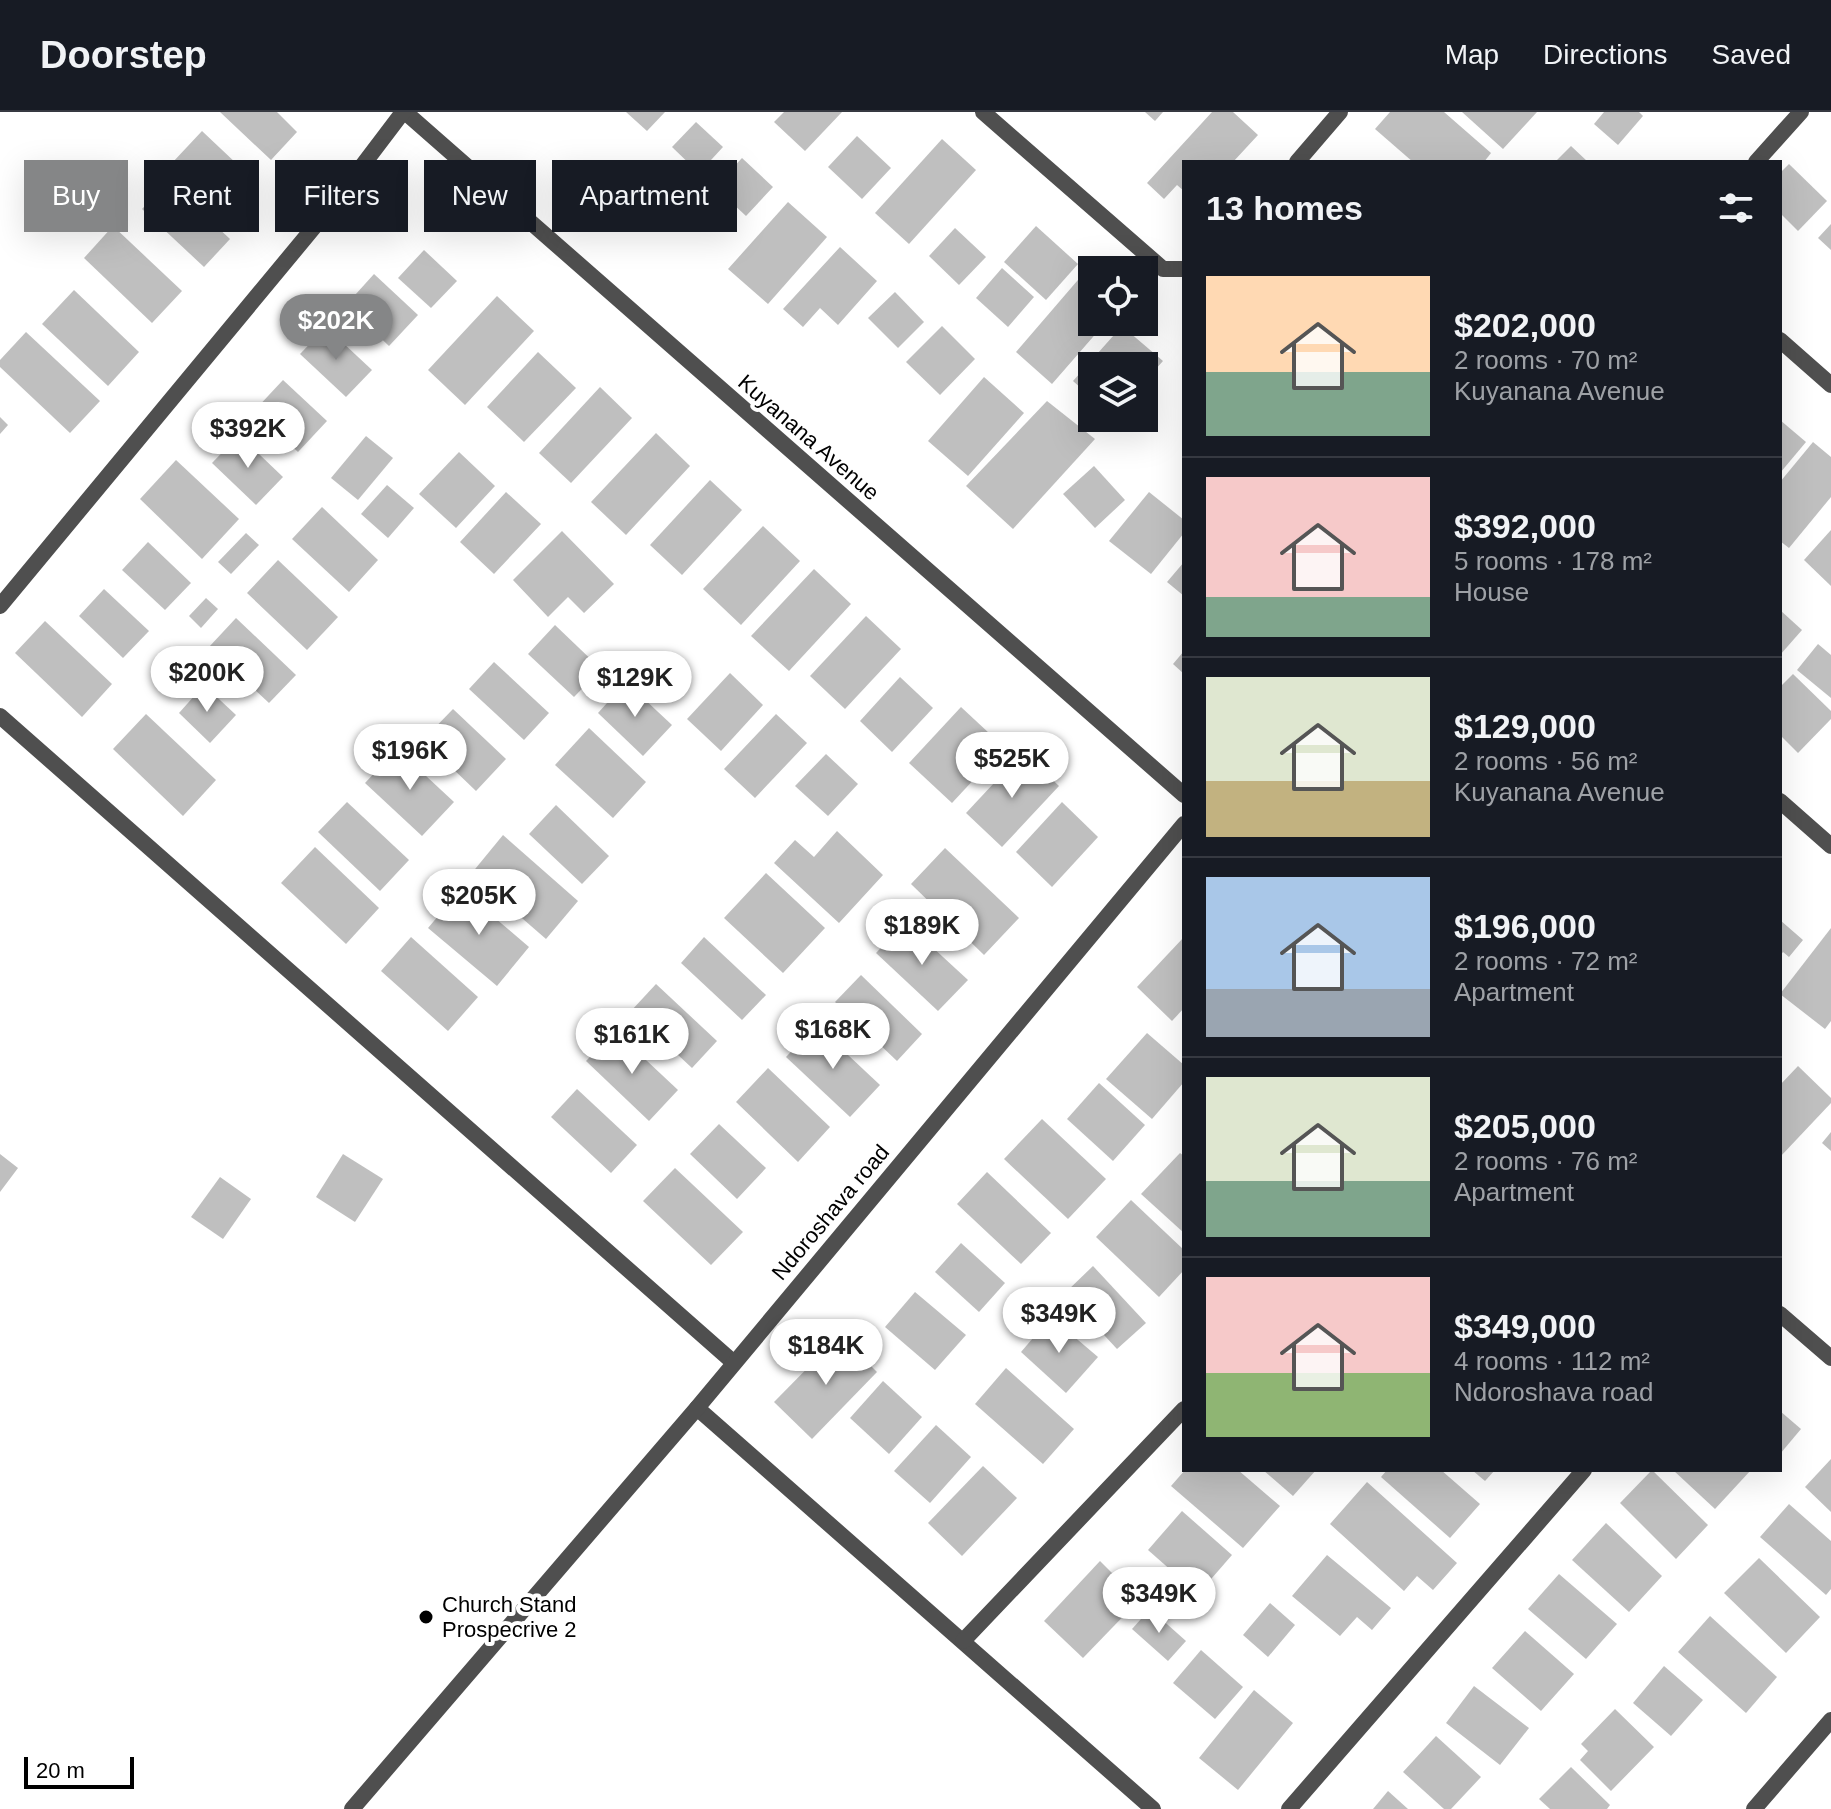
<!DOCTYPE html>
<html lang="en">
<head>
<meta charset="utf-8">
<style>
	:root { --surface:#171b24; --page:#242831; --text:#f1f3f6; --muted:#9ea1a6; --line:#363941; --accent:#858687 }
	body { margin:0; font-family:Helvetica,sans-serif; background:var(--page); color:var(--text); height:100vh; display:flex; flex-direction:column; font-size:30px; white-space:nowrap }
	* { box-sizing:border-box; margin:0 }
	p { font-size:26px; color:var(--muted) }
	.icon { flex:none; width:44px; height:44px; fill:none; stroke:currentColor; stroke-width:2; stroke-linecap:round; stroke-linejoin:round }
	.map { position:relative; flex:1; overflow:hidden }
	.sheet { position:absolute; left:1182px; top:48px; width:600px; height:1312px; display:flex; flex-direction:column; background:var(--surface); border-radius:0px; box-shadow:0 8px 32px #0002 }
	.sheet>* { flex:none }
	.guide { position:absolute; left:24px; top:48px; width:760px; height:72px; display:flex; gap:16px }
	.buttons { position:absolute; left:1078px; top:144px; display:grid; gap:16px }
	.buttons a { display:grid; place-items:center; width:80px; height:80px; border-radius:0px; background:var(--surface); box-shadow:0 8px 32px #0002; font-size:40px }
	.scale { position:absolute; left:24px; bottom:20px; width:110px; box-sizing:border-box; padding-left:8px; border:4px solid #000; border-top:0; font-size:22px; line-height:28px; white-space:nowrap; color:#000; -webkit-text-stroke:6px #fff; paint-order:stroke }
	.price { position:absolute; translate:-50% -68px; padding:0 18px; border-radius:28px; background:#fff; color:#222; font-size:26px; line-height:52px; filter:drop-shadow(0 2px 4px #0008) }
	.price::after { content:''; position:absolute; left:50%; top:48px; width:24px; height:18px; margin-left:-12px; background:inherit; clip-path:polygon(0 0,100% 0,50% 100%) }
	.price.on { background:var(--accent); color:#fff }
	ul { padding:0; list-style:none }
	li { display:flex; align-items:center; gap:24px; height:200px; padding:0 24px }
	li+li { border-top:2px solid var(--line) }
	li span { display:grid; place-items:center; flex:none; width:224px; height:160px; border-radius:0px; color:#555 }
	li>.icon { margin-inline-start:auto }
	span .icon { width:96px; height:96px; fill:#fffc; stroke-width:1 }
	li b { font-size:34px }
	h2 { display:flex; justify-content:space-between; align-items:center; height:96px; padding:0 24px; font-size:34px }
	.chip { padding:0 28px; border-radius:0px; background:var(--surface); box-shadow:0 8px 32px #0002; font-size:28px; line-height:72px }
	.chip.on { background:var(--accent); color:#fff }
	header { display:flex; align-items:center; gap:48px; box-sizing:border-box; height:112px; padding:0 40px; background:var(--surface); border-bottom:2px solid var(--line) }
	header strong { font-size:38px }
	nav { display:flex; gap:44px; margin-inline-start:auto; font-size:28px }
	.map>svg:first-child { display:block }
</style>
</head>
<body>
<header>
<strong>Doorstep</strong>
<nav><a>Map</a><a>Directions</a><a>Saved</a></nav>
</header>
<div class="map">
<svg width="1831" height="1697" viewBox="0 0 1831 1697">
	<rect width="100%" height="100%" fill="#fff"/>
	<!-- building -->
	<g fill="#bfbfbf">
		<path d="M220,0H277L297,20L271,48Z"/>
		<path d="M626,0H665L647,19Z"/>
		<path d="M784,0H842L805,39L774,10Z"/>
		<path d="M1145,0H1163L1155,9Z"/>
		<path d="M1212,0H1233L1258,23L1233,50H1184V79L1177,73L1164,87L1147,71Z"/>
		<path d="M1390,0H1444L1491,41L1484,50H1413L1375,17Z"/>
		<path d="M1462,0H1537L1503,37Z"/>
		<path d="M1604,0H1639L1643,4L1618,33L1594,12Z"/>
		<path d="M696,10L723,35L699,61L672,35Z"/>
		<path d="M202,19L258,72L228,103L172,51Z"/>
		<path d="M857,24L891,56L862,87L828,55Z"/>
		<path d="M942,27L976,58L909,132L875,101Z"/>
		<path d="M1571,34L1588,50H1555Z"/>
		<path d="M742,46L773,75L746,104L715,75Z"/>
		<path d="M1789,52L1827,89L1798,119L1780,101V61Z"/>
		<path d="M168,69L230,127L204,155L142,97Z"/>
		<path d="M788,90L827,125L768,192L728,157Z"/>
		<path d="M1831,112V138L1818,126Z"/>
		<path d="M113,114L182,179L152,211L84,146Z"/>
		<path d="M1036,114L1078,152L1046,188L1004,150Z"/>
		<path d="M955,116L986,145L959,173L929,144Z"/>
		<path d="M840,135L877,169L838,213L820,196L803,215L783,197Z"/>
		<path d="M424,138L457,169L431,196L398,166Z"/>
		<path d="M1096,147L1109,158H1092V210H1106L1052,272L1016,240Z"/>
		<path d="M1002,156L1034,185L1008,215L976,186Z"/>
		<path d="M374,162L418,203L389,234L346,193Z"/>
		<path d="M74,178L139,240L108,274L42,212Z"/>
		<path d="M895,180L924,210L898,236L868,206Z"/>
		<path d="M497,184L534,219L465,293L428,258Z"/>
		<path d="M942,214L975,247L940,283L906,250Z"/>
		<path d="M1122,214L1163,249L1144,270V254H1092V286L1073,269Z"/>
		<path d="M326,215L372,258L346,285L300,242Z"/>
		<path d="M26,220L100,289L70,321L0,255V248Z"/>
		<path d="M538,240L576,276L524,330L487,295Z"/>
		<path d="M984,265L1024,301L968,364L928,329Z"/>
		<path d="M283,268L327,309L298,340L254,299Z"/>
		<path d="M600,275L632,306L571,371L539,341Z"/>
		<path d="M1047,289L1095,327L1013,417L966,374Z"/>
		<path d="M0,305L8,313L0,322Z"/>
		<path d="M1780,308L1806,330L1780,361Z"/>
		<path d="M656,321L690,354L626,423L591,390Z"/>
		<path d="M239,323L283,365L256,393L212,351Z"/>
		<path d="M366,324L393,346L358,388L331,366Z"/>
		<path d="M1813,330L1831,345V385L1789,436L1780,429V370Z"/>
		<path d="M459,340L495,374L456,416L419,382Z"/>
		<path d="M176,348L239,407L202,447L140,387Z"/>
		<path d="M1094,354L1125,388L1095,416L1063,382Z"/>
		<path d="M710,368L742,398L682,463L650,433Z"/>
		<path d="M387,373L414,396L388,426L361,402Z"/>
		<path d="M506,380L541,412L494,462L460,430Z"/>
		<path d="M1149,380L1184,408V421L1151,462L1109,429Z"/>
		<path d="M322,395L378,448L349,480L292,427Z"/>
		<path d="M763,414L800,449L741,513L703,477Z"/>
		<path d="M1831,418V474L1804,448Z"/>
		<path d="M562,419L614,472L584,501L568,485L548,505L513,468Z"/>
		<path d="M246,421L259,433L231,462L218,450Z"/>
		<path d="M148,430L191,471L165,498L122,458Z"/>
		<path d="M278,448L338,505L307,538L247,481Z"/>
		<path d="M1184,450V484L1167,470Z"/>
		<path d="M814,457L851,492L789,559L751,524Z"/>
		<path d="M104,477L149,519L123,546L79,504Z"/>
		<path d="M206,486L218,497L201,516L189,504Z"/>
		<path d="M1780,498L1802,518L1780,543Z"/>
		<path d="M866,504L901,537L845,597L810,564Z"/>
		<path d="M236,506L296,563L269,591L209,535Z"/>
		<path d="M45,509L112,572L82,605L15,541Z"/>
		<path d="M555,513L601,557L574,585L528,542Z"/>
		<path d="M1818,532L1831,543V586L1797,558Z"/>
		<path d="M1184,539V562L1173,552Z"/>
		<path d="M494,550L549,601L524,628L469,577Z"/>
		<path d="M730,561L763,593L721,639L687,607Z"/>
		<path d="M1793,562L1831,599V607L1798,641L1780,623V575Z"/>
		<path d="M900,565L933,596L892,640L860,609Z"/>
		<path d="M626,570L672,613L643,644L598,601Z"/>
		<path d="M204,573L236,603L210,631L179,601Z"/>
		<path d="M961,595L1004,635L952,691L909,651Z"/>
		<path d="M453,597L506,647L476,679L423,628Z"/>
		<path d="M146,602L216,668L183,704L113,637Z"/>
		<path d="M776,602L807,631L755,686L724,657Z"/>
		<path d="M589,616L646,670L613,706L555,653Z"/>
		<path d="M397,637L454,690L422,724L365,671Z"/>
		<path d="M1023,640L1059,674L1002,735L966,701Z"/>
		<path d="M826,642L858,672L828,704L795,674Z"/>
		<path d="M347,690L409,748L380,779L318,720Z"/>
		<path d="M1062,690L1098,725L1052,775L1016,740Z"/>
		<path d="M556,693L609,744L582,772L529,722Z"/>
		<path d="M837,719L883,763L839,811L774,751L795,728L814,745Z"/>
		<path d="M503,723L578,789L546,827L471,762Z"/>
		<path d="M315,735L379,796L346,832L281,771Z"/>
		<path d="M945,736L1019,806L984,843L911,772Z"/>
		<path d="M766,761L825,816L783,861L724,806Z"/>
		<path d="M461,777L529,835L497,874L428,816Z"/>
		<path d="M1780,808L1803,828L1789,845L1783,840L1780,844Z"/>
		<path d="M905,810L968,868L938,899L876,841Z"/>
		<path d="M1831,816V909L1825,917L1780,882Z"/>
		<path d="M411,825L478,885L448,919L381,859Z"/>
		<path d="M704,825L766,883L742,908L681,851Z"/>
		<path d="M1184,825V896L1172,909L1137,875Z"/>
		<path d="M861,863L922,922L897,949L835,890Z"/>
		<path d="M656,872L717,929L692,956L631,899Z"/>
		<path d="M816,913L880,973L850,1005L786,945Z"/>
		<path d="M615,919L678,978L649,1009L586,949Z"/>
		<path d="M1147,921L1184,953V970L1152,1007L1106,967Z"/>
		<path d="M1798,954L1831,986V991L1780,1045V973Z"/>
		<path d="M768,956L830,1015L798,1050L736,990Z"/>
		<path d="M1099,971L1145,1013L1113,1049L1067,1007Z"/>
		<path d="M577,977L637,1033L611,1061L551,1005Z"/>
		<path d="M1042,1007L1106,1067L1068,1107L1004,1047Z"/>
		<path d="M719,1012L766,1056L737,1087L690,1042Z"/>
		<path d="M1831,1020V1039L1822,1031Z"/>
		<path d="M1180,1041L1184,1044V1121L1141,1082Z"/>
		<path d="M0,1042L18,1056L0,1080Z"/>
		<path d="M343,1042L383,1067L355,1110L316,1085Z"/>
		<path d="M675,1056L743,1120L711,1153L643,1089Z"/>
		<path d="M987,1060L1051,1121L1021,1152L957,1092Z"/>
		<path d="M220,1065L251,1087L223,1127L191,1105Z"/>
		<path d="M1131,1088L1184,1138V1158L1159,1185L1096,1125Z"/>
		<path d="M961,1131L1005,1171L979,1200L935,1160Z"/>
		<path d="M1093,1154L1146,1211L1117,1237L1065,1181Z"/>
		<path d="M915,1180L966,1223L935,1258L885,1215Z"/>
		<path d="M1051,1205L1098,1245L1066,1281L1021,1240Z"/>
		<path d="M840,1223L877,1260L812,1327L774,1290Z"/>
		<path d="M1006,1256L1074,1317L1043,1352L975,1292Z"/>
		<path d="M883,1269L922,1305L889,1342L850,1306Z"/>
		<path d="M1780,1299L1801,1317L1780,1342Z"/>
		<path d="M936,1313L971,1345L930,1391L894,1359Z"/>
		<path d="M1831,1347V1400L1805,1375Z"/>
		<path d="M983,1354L1017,1386L962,1444L928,1411Z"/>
		<path d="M1185,1358H1238L1280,1394L1243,1436L1171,1374Z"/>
		<path d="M1263,1358H1316L1293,1384Z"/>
		<path d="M1387,1358H1441L1480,1392L1450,1426L1381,1365Z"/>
		<path d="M1472,1358H1495L1485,1369Z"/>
		<path d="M1652,1358L1708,1413L1676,1447L1620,1391Z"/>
		<path d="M1673,1358H1751L1715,1397Z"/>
		<path d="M1367,1370L1457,1451L1433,1478L1417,1464L1404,1479L1330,1412Z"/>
		<path d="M1789,1392L1831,1429V1477L1826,1483L1760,1425Z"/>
		<path d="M1182,1399L1232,1443L1198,1482L1148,1438Z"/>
		<path d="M1606,1411L1662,1464L1629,1500L1572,1448Z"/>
		<path d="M1327,1443L1391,1496L1372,1518L1357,1505L1340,1524L1292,1484Z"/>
		<path d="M1759,1446L1820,1505L1786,1541L1724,1481Z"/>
		<path d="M1100,1449L1139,1488L1083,1546L1044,1509Z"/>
		<path d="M1559,1462L1617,1512L1586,1547L1528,1497Z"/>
		<path d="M1270,1491L1295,1513L1268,1545L1243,1523Z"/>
		<path d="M1150,1497L1186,1529L1168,1549L1132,1517Z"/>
		<path d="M1710,1504L1777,1565L1746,1601L1678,1540Z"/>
		<path d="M1525,1519L1574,1562L1541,1599L1492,1556Z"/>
		<path d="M1201,1538L1243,1575L1215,1607L1173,1571Z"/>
		<path d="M1664,1554L1703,1588L1671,1624L1633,1591Z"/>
		<path d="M1474,1574L1529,1616L1500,1653L1446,1611Z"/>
		<path d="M1254,1578L1293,1611L1238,1678L1199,1646Z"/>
		<path d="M1615,1597L1654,1635L1611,1679L1580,1648L1588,1639L1581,1632Z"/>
		<path d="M1436,1624L1481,1665L1451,1697H1444L1403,1660Z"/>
		<path d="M1571,1655L1610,1693L1607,1697H1550L1539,1687Z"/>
		<path d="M1388,1679L1408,1697H1373Z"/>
	</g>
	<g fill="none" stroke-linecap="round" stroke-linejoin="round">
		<!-- street -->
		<g stroke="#4f4f4f" stroke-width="16">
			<path d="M405,0L1184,683"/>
			<path d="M983,0L1163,157H1184"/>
			<path d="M1297,50L1340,0"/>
			<path d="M1756,50L1801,0"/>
			<path d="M1780,228L1831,273"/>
			<path d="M0,494L334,91L403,0"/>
			<path d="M0,604L733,1250"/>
			<path d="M1780,689L1831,734"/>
			<path d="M1780,1202L1831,1246"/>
			<path d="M697,1296L1153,1697"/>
			<path d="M963,1529L1184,1297"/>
			<path d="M352,1697L697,1296L1184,712"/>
			<path d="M1289,1697L1584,1358"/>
			<path d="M1754,1697L1831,1608"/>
		</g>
	</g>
	<!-- markers -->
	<circle fill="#000" stroke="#fff" stroke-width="3" cx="426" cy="1505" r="8"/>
	<g text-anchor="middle" stroke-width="8" stroke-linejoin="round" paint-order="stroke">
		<!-- street labels -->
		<g font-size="22" fill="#000" stroke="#fff">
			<text transform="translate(809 325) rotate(41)" y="8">Kuyanana Avenue</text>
			<text transform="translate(830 1100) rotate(-50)" y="8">Ndoroshava road</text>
		</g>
		<!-- poi labels -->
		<g font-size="22" fill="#000" stroke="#fff" text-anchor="start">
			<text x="442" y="1500">Church Stand<tspan x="442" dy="25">Prospecrive 2</tspan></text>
		</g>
	</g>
</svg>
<div class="buttons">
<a><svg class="icon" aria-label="locate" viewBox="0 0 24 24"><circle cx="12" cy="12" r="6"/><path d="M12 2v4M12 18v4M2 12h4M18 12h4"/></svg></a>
<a><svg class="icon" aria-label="layers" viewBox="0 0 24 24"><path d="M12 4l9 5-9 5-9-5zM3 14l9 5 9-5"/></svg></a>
</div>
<div class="scale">20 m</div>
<b class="price on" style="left:336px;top:250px">$202K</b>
<b class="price" style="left:248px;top:358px">$392K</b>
<b class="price" style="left:207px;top:602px">$200K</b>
<b class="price" style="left:635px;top:607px">$129K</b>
<b class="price" style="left:410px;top:680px">$196K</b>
<b class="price" style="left:1012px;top:688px">$525K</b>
<b class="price" style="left:479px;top:825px">$205K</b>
<b class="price" style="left:922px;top:855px">$189K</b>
<b class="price" style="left:833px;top:959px">$168K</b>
<b class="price" style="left:632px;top:964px">$161K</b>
<b class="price" style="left:1059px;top:1243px">$349K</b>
<b class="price" style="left:826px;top:1275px">$184K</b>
<b class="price" style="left:1159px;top:1523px">$349K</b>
<div class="guide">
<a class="chip on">Buy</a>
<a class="chip">Rent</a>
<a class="chip">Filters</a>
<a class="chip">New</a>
<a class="chip">Apartment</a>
</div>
<section class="sheet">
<h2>13 homes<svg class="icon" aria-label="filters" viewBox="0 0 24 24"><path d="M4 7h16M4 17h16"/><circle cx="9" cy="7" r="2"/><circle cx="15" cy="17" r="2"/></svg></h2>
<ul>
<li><span style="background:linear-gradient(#ffd9b3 60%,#7fa58c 0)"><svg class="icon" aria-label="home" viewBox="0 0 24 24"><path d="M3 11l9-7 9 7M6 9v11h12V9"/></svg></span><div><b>$202,000</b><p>2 rooms · 70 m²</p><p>Kuyanana Avenue</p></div></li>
<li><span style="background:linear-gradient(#f6c9c9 75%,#7fa58c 0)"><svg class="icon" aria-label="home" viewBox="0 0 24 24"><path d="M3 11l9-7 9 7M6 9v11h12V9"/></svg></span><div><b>$392,000</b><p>5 rooms · 178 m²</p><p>House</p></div></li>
<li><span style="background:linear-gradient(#dfe7d0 65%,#c2b280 0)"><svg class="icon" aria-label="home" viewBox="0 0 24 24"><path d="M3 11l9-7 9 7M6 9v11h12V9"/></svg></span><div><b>$129,000</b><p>2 rooms · 56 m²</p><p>Kuyanana Avenue</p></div></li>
<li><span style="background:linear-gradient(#a9c7e8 70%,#9aa5b1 0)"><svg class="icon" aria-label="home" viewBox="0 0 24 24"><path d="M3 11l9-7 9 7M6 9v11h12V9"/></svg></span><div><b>$196,000</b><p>2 rooms · 72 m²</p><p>Apartment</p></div></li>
<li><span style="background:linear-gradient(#dfe7d0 65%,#7fa58c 0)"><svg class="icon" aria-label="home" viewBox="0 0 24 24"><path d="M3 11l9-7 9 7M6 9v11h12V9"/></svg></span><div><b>$205,000</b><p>2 rooms · 76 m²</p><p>Apartment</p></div></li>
<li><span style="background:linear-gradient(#f6c9c9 60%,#8fb573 0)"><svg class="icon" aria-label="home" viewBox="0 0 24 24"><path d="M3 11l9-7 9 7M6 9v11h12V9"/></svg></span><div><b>$349,000</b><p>4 rooms · 112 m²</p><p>Ndoroshava road</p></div></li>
</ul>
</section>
</div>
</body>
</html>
